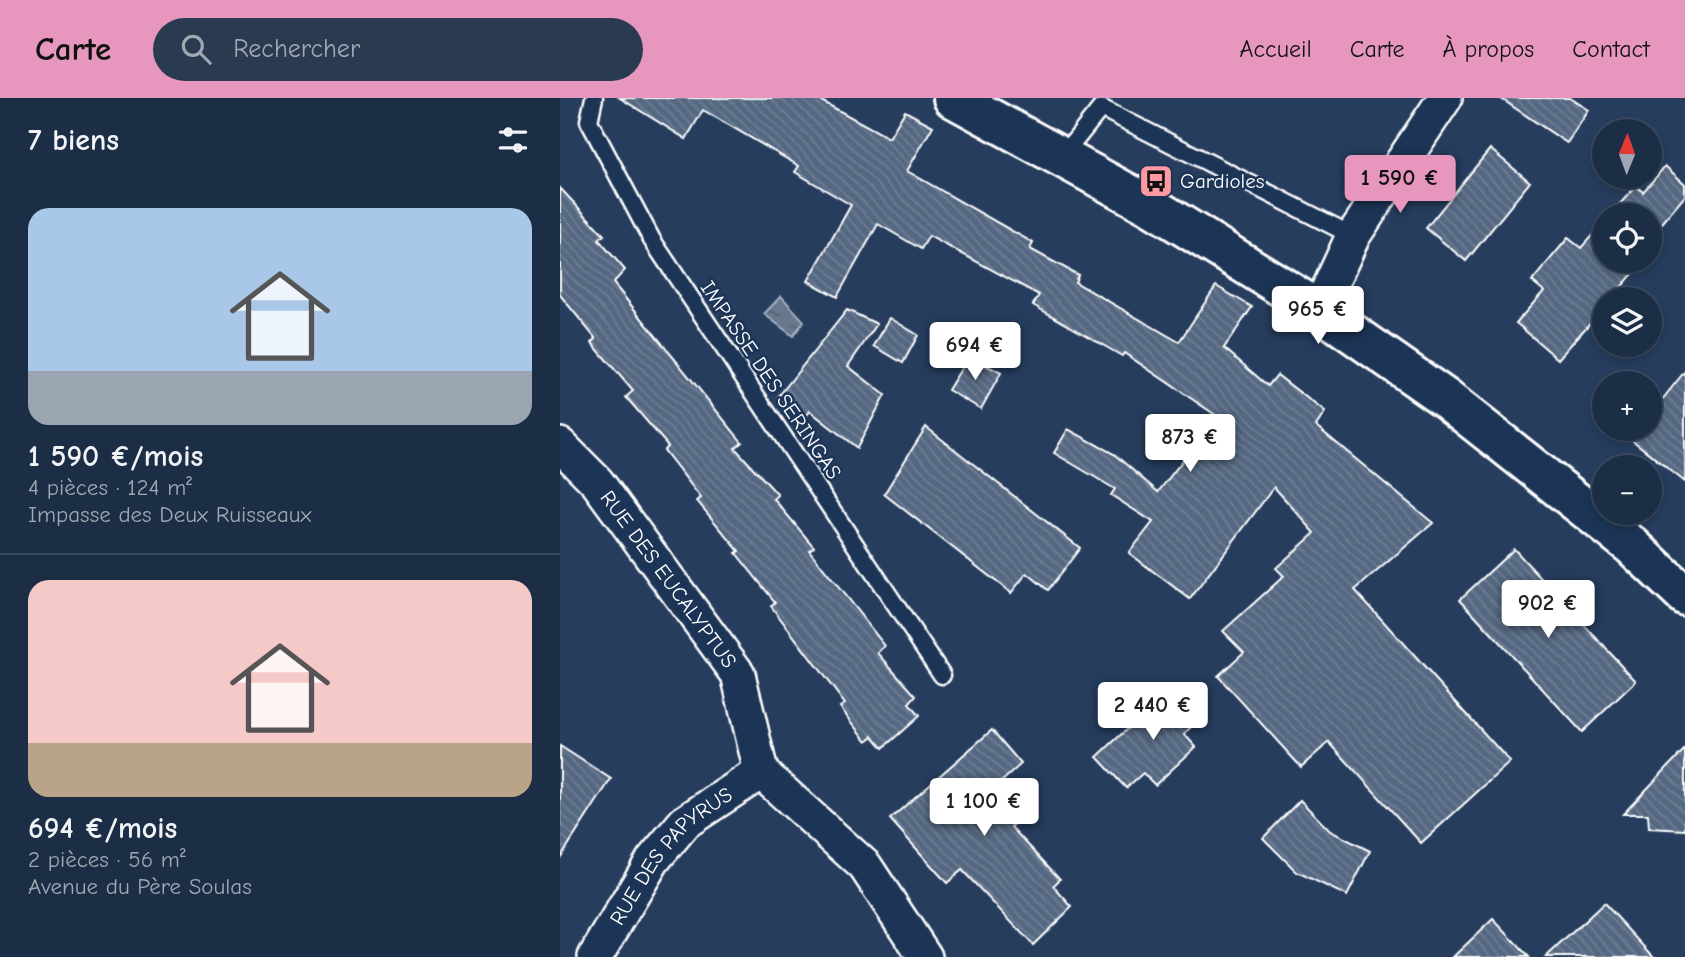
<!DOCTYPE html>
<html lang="fr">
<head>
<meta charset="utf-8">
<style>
	:root { --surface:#1c2e46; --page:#293a51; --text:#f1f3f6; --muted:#a0a8b3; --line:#3a4a5f; --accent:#e797bd }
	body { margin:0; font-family:"Comic Neue",sans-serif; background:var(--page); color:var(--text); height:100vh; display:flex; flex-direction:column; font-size:26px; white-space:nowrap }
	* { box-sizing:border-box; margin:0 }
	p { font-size:23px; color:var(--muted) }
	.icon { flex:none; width:38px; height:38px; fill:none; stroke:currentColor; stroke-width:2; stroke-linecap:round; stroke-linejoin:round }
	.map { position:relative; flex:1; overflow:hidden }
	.side { display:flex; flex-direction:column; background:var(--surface); width:560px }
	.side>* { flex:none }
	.needle { width:46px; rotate:1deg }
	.tools { position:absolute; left:1032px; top:21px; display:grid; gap:14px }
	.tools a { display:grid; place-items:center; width:70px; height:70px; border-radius:50%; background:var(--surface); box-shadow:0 4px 10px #0003,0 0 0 2px var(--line); font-size:35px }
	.price { position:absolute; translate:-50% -60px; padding:0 16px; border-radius:7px; background:#fff; color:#222; font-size:23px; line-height:46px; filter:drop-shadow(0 2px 4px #0008) }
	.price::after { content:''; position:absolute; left:50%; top:42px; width:21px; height:16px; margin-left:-10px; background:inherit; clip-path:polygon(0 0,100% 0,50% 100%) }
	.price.selected { background:var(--accent); color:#111 }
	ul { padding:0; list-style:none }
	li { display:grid; align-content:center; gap:14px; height:371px; padding:0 28px }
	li+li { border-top:2px solid var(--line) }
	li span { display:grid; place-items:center; height:217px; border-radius:21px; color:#555 }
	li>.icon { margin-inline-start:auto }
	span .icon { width:126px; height:126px; fill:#fffc; stroke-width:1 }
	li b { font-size:30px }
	h2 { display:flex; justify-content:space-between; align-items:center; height:84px; padding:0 28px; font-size:30px }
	header { display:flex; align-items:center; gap:42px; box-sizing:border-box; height:98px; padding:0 35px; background:var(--accent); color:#111 }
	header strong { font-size:33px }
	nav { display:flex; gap:38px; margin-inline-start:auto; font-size:24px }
	.search { width:490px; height:63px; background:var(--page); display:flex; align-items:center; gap:18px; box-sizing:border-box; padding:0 24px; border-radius:38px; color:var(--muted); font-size:26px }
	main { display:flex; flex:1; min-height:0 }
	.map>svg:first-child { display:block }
</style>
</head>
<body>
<header>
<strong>Carte</strong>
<div class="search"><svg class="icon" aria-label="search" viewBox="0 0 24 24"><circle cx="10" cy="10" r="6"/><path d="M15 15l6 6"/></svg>Rechercher</div>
<nav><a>Accueil</a><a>Carte</a><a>À propos</a><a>Contact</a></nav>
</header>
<main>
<section class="side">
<h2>7 biens<svg class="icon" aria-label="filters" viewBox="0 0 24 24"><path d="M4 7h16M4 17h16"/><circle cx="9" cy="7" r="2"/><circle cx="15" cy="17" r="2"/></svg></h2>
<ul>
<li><span style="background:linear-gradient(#a9c7e8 75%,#9aa5b1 0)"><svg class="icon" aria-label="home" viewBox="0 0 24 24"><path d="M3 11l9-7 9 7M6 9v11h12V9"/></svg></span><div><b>1 590 €/mois</b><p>4 pièces · 124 m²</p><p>Impasse des Deux Ruisseaux</p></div></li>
<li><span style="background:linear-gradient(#f6c9c9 75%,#b9a48a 0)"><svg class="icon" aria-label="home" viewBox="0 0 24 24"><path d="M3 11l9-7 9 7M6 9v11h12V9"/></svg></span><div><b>694 €/mois</b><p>2 pièces · 56 m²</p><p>Avenue du Père Soulas</p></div></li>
</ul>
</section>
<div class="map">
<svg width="1125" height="859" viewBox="0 0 1125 859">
	<defs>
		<pattern id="water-ripples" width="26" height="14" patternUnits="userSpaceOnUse" patternTransform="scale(1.75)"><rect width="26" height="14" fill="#67788e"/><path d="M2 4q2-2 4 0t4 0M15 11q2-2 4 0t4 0" fill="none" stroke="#5a626d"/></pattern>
		<pattern id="building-back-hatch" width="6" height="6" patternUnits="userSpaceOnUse" patternTransform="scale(1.75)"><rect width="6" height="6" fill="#556781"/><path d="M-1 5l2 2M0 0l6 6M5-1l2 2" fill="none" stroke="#6e7e94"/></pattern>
	</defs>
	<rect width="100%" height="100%" fill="#263d5e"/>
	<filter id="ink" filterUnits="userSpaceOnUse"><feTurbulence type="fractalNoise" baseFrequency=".0143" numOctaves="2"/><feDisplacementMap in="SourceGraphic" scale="14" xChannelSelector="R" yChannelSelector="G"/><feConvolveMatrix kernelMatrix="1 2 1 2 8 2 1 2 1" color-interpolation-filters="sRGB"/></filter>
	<g filter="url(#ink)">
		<!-- water -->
		<path fill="url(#water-ripples)" stroke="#a4aebb" stroke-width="2" d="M221,198L244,223L233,238L204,216Z"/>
		<!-- building -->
		<g fill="url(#building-back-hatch)" stroke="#fff" stroke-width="2">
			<path d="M60,0H256L329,40L345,13L373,28L347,73L473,145L470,151L518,177L515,184L619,244L656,188L692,209L664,250L708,288L717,277L765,314L756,328L873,425L795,492L950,664L861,745L769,644L741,669L658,578L684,554L663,533L724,478L716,470L755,435L714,389L630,501L569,455L593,424L551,397L555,391L494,355L508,331L554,356L598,394L657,318L564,255L562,258L473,207L479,197L369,138L361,151L318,126L277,199L248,183L291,107L235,74L239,68L143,12L126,41Z"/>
			<path d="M940,0H1010L1029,12L1007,45Z"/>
			<path d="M930,51L970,84L906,163L866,130Z"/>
			<path d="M1105,68L1125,86V98L1092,137L1100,144L1090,156V117H1050L1076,88L1083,94Z"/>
			<path d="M0,90L44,137L39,142L65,172L53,185L182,344L175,350L218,397L214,401L254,449L249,452L325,548L318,555L356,598L349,606L359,618L323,650L313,638L307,643L280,609L285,606L211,508L215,504L176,455L179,453L137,403L141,400L104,352L108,348L66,299L73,293L32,245L36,241L0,197Z"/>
			<path d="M1045,123V163H1084L1051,201H1045V208L998,261L956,225L984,193L972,183L1008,140L1021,150Z"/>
			<path d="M287,212L317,226L288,268L325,297L297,350L250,313L245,320L218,299Z"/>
			<path d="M330,220L358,237L343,265L314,248Z"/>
			<path d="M409,258L441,275L421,311L388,292Z"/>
			<path d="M1125,273V384L1071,341L1079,331H1090V317Z"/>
			<path d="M366,329L520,450L488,492L467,475L451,495L324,396Z"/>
			<path d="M954,451L1076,583L1022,634L900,501Z"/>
			<path d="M612,589L641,619L624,636L636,649L595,687L583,675L566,690L537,659Z"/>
			<path d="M432,632L461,666L440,685L467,715L451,729L500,781L493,788L512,809L473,847L402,772L387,785L330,721Z"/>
			<path d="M0,648L51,681L0,760Z"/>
			<path d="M1125,651V732L1089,730L1088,716H1063Z"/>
			<path d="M740,702L770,733L810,753L787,798L737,774L703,740Z"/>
			<path d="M1044,805L1094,859H986Z"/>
			<path d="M933,821L969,859H893Z"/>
		</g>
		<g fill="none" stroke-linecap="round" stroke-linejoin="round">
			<!-- lane casing -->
			<g stroke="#fff" stroke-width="21">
				<g id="lane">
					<path d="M34,0L29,23L92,142L382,577"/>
					<path d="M501,60L541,10L793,138"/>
				</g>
			</g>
			<!-- street casing -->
			<g stroke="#fff" stroke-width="38">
				<g id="street">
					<path d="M759,212L793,138L885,0"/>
					<path id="s1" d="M0,347L37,384L178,576L201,674L305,768L365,859"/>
					<path id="s2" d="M35,859L93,762L125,724L201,674"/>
				</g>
			</g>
			<!-- secondary casing -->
			<g stroke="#fff" stroke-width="44">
				<path id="secondary" d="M393,0L591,108L759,212L885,300L1071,447L1125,498"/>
			</g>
			<!-- lane -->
			<use href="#lane" stroke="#1d3557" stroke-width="16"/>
			<!-- street -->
			<use href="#street" stroke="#1d3557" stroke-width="33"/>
			<!-- secondary -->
			<use href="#secondary" stroke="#1d3557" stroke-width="38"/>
		</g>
	</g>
	<!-- icons -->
	<defs>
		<g id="bus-square" transform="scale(1.75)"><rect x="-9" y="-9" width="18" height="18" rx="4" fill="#ff9aa2" stroke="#1d3557"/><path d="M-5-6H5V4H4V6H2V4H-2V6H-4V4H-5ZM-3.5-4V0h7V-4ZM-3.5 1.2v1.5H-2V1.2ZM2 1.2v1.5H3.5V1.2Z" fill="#111"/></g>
	</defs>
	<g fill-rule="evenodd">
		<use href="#bus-square" x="596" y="83"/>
	</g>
	<g text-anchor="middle" stroke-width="5" stroke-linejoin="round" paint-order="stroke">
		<!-- poi labels -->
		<g font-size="21" fill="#fff" stroke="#1d3557" text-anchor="start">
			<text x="620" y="90">Gardioles</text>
		</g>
		<!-- street labels -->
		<g font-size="21" fill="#fff" stroke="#1d3557">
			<text transform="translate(211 282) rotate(56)" y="7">IMPASSE DES SERINGAS</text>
			<text dy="7" stroke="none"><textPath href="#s1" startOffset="173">RUE DES EUCALYPTUS</textPath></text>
			<text dy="7" stroke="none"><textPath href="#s2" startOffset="128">RUE DES PAPYRUS</textPath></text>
		</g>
	</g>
</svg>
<div class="tools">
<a><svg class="needle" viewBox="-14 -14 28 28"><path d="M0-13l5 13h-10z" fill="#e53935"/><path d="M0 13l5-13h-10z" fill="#a0a8b3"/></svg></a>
<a><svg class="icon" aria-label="locate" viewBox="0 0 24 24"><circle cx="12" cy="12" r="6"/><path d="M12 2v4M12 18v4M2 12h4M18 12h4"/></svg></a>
<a><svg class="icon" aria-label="layers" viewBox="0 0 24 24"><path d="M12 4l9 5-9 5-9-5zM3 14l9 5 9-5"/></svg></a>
<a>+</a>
<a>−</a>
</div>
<b class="price selected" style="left:840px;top:117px">1 590 €</b>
<b class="price" style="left:758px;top:248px">965 €</b>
<b class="price" style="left:415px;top:284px">694 €</b>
<b class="price" style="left:630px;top:376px">873 €</b>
<b class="price" style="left:988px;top:542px">902 €</b>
<b class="price" style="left:593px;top:644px">2 440 €</b>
<b class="price" style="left:424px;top:740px">1 100 €</b>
</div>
</main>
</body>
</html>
